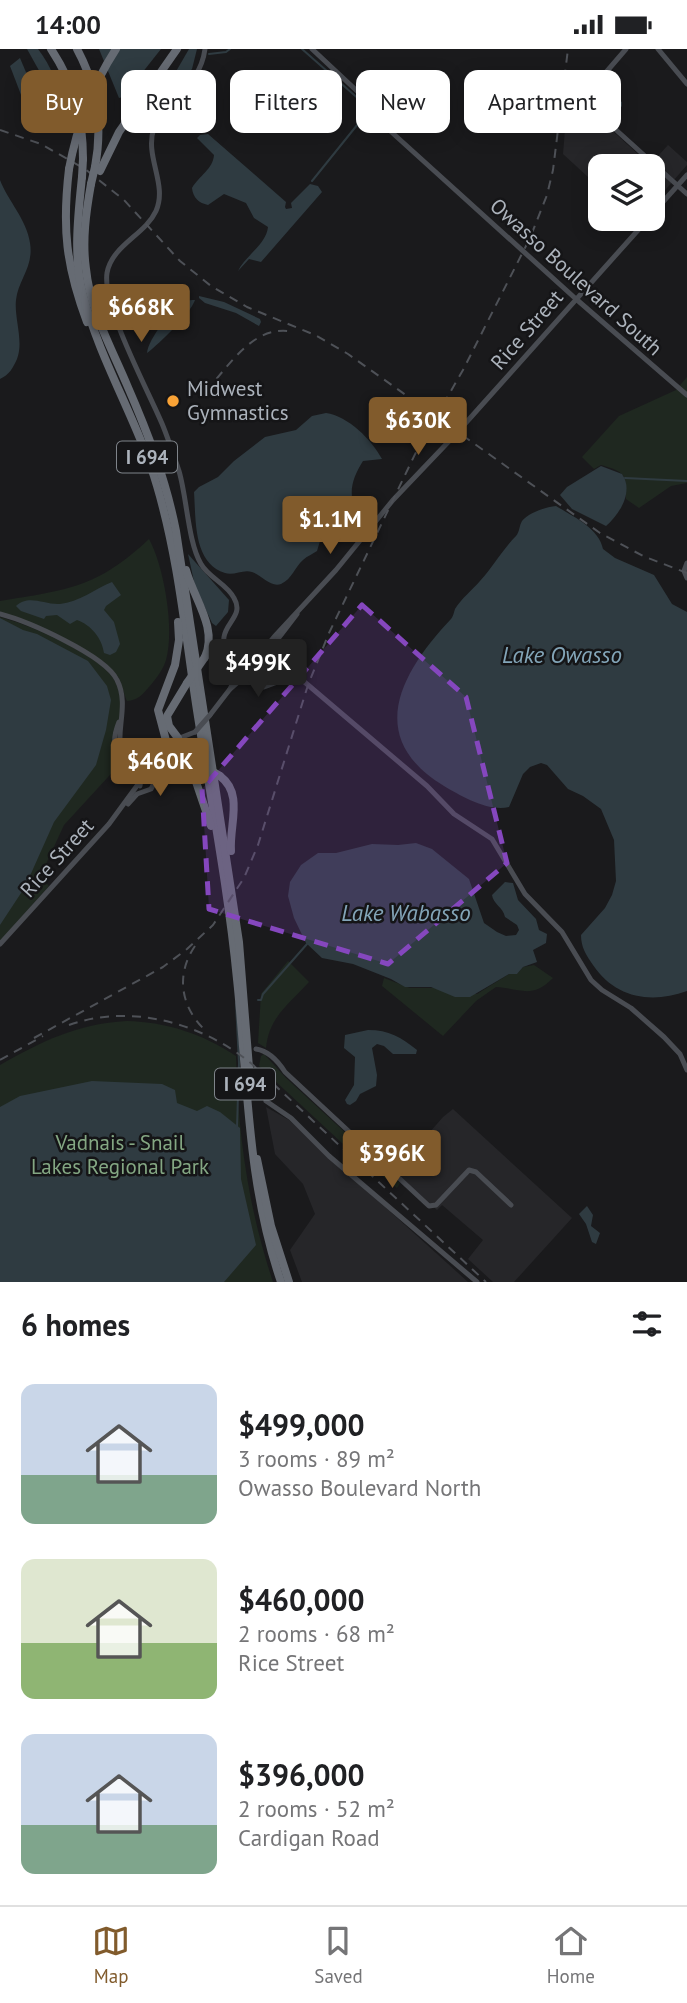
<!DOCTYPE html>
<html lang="en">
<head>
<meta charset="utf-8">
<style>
	:root { --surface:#fff; --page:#f2f2f2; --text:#202124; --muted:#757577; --line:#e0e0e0; --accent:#815b2c }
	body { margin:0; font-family:"PT Sans",sans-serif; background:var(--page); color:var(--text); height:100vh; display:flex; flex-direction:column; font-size:26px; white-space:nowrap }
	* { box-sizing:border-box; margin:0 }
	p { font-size:23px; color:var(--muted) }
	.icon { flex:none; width:38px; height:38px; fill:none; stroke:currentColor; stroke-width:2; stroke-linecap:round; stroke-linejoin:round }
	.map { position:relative; height:1233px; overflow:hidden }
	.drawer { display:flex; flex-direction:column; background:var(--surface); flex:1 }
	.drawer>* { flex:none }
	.guide { position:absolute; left:21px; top:21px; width:646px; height:63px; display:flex; gap:14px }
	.tools { position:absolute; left:588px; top:105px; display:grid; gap:14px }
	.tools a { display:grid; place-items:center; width:77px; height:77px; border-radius:14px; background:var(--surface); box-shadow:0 4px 18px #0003; font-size:35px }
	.price { position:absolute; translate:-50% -60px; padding:0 16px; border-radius:7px; background:var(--accent); color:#fff; font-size:23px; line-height:46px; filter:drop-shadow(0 2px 4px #0008) }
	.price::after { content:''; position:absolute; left:50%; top:42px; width:21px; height:16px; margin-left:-10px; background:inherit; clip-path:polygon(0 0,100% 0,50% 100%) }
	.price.selected { background:#222; color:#fff }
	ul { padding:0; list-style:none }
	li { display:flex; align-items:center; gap:21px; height:175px; padding:0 21px }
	li span { display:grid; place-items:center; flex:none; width:196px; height:140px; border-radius:14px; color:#555 }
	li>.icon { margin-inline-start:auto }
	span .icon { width:84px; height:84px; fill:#fffc; stroke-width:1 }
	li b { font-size:30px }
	h2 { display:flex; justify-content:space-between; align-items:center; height:84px; padding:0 21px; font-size:30px }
	.chip { padding:0 24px; border-radius:14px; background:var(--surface); box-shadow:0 4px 18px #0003; font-size:24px; line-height:63px }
	.chip.selected { background:var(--accent); color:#fff }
	.status { display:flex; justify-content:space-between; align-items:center; height:49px; padding:0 35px; background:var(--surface); direction:ltr }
	.status svg { height:19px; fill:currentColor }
	.dock { display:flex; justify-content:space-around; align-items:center; height:98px; border-top:2px solid var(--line); background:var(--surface); font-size:19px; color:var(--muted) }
	.dock a { display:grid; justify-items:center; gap:4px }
	.dock .selected { color:var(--accent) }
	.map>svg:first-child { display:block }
</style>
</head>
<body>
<div class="status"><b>14:00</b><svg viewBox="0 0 49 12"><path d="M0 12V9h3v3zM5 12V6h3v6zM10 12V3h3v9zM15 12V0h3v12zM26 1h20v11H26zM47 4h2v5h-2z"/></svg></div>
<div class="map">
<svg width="687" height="1233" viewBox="0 0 687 1233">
	<rect width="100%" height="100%" fill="#1a1a1c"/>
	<!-- built -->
	<g fill="#262629">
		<path d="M596,67L650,116L668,96L687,113V116L653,155V117H600V139L563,105L566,68Z"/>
		<path d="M266,1058L289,1071L468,1233H302L290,1201L315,1165L303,1135L275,1105Z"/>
		<path d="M453,1060L572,1169L514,1233H493L468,1210L483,1191L442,1156L437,1161L395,1123L443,1068Z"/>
	</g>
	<!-- green -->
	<g fill="#1f2820">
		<path d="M687,328V434L671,437L639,459L626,450C627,425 625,423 601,416L594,420L582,408L619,367L676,341Z"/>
		<path d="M149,490C164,517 175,581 166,611C163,621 156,630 149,638C142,646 138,651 127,652L126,650L119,629L104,613L0,563V552C67,541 97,539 149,490Z"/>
		<path d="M0,568C30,576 79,598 103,618C113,626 120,639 121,651C122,674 108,693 120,715L64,776L40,828L49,837L0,892Z"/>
		<path d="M288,912L309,933C289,955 269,968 266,999L258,994L261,945Z"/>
		<path d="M534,916L553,929C532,950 522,940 496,938L476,952L443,987L382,937L384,929L410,939H434L477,945L509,925H517L523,918Z"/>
		<path d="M127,972C167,973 203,985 236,1007C238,1085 248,1158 273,1233H0V1016C43,992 76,975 127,972Z"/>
		<path d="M264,1005L286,1029L400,1134L397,1139L380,1125L370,1120L259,1017L261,1007Z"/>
	</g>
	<!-- water -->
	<g fill="#2f3b41">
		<path d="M27,0H38C51,17 58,36 65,56L60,59Z"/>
		<path d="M99,0H161L123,48L119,49Z"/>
		<path d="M189,0H197L192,20L178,36L167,38Z"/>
		<path d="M20,9L36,47L23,51L10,17Z"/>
		<path d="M605,37L613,47L622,53V57L614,67L600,55L602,38Z"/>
		<path d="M208,85L286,153L285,158L286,160L292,159L291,154L310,135L318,137L322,143L261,213L249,210L238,222C244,208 266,196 268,178L254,169L246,154L224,145L208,156C199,154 193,149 192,139C199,127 213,120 214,106L197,89L200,86Z"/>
		<path d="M0,131C8,152 27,171 30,194C34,218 18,231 16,251C14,269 24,292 17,310C13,319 9,326 0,330Z"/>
		<path d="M199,247L224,253L260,270L261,273L259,277L236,264L205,254L199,249Z"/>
		<path d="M195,251C190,265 160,294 147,304C148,290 172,260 184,253C188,251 192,251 195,251Z"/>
		<path d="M326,364C348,367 372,391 382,410L363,412C353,428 348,442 355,460L324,479L317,502C313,505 307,507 303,511C295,518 292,530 281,535C271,539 261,526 252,523C243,520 234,527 225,524C193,514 196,471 194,443L199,438L218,428L234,412L265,388L296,381L312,367Z"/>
		<path d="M601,417L622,425C634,442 620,465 606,477L572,460L560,446L567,438Z"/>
		<path d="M556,457C572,467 599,479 603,500L615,509L654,526L672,555L687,563V942C651,955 615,949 593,916C586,906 581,898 581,886L605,859L612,846L616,832L614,791L601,760L583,747L568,740L547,716L541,714L530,718L523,725L509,758C488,763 461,747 444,737C363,688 402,622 451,570C453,568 454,563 455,560C461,550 472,541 480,532C493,518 503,500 516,487C520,482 519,477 522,472C528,464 546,458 556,457Z"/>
		<path d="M188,505L229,551L228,563L216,577L212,574L195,537Z"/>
		<path d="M112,533L121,546L106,557L104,561L114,573L120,595L116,603L110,606L104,604C102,589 91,576 77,571L70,575L57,566L46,567L44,570L21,562L16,557C29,545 44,556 60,555C79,553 95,540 112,533Z"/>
		<path d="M0,569L23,581L37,585L88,612L107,637L111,651L106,681L96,716L54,773L25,838L0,876Z"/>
		<path d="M416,794L432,800L469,830L484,874L497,883L506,887L516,886L519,881L517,876L505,868C503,858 493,855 492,846L505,833L513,834L518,851L536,870L539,881L547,885L546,894L533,901L537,913L523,918L517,925H509L470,948H455L431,938H405L391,930L353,915L322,909L306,894L294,869L288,847L290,833L301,816L318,804H336L372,795L398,796Z"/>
		<path d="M368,981C389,981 401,988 417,1001L416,1005H393L384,997L377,995L372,999L377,1026L376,1037L360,1045L356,1052L350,1056L347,1055L345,1051L354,1036L355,1008L344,999L345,986Z"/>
		<path d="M92,1032L162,1035L175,1041L177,1054L197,1062L207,1057L220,1063L240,1079L241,1130L256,1196L224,1233H0V1058L20,1047Z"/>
		<path d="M587,1157L593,1166L591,1177L600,1184L596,1195L592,1193L586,1175L579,1165Z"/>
	</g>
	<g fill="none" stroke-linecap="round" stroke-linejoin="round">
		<!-- stream -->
		<g stroke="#2f3b41" stroke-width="2">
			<path d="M302,0L370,60L312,132"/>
			<path d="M209,5L226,3L230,0"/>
			<path d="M625,429L687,432"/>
			<path d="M258,951H261L263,945L307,895"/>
			<path d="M236,954L239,1014L237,1078"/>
		</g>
		<!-- secondary -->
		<g stroke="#494c52" stroke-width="5">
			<path d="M205,0C200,39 166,48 154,79C144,107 168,135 156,162C145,186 112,196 107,224C102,257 149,343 163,377C169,392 174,407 179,422C187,449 188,493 201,515C209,529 227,535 234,549C244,566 226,573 224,588C222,601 235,609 238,621"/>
			<path d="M312,0L372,56L387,79L576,250L687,346"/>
			<path d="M626,0L595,36L594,61L687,145"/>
			<path d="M658,0L687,35"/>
			<path d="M653,164L687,126"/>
			<path d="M463,377L648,170"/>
			<path d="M687,514L684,522L687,529"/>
			<path d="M0,565C27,572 105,606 117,631C135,666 98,705 144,727"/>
			<path d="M248,616L255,611L274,588L336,521L393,451L453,388"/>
			<path d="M247,631L264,638L291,628L301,630L427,737L454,765L492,790L525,845L562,883L591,931L602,941L631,959L664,988L680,1005L687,1021"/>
			<path d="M230,640L240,619L246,616"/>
			<path d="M210,666L230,640L238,633L251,629L261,612L297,565"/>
			<path d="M119,673C106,705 124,711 140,732"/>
			<path d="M140,737L141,730L156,722L172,692L195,683"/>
			<path d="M128,755L137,745L151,740L167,710L177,704"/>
			<path d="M0,895L109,775L139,734"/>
			<path d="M256,1000C269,1002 278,1012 285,1023L429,1157L436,1156L469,1121L476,1123L511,1156"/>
			<path d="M266,1052L291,1069L329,1107L477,1233"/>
		</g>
		<!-- highway -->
		<g stroke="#666b73" stroke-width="8">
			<path d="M51,0C74,35 83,68 83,110"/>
			<path d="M77,0C97,37 103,76 95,118"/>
			<path d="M69,120C62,179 66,217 87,273"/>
			<path d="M100,122L119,83L177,0"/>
			<path d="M82,128C78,167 73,208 83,246C100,312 138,372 157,437C178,508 185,582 196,655C210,746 228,838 237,930C248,1033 247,1134 281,1233"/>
			<path d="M91,135C86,163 82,192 86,220C90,261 111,298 127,336C148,384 166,431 176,482L239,893L250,1031"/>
			<path d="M186,521C194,550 218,579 205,608"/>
			<path d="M178,689L169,677L167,667L187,634"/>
			<path d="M168,699L158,661L175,616L179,591L178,573"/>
			<path d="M185,700L193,711L200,715"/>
			<path d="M179,705L189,714L192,721L211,777"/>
			<path d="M159,724C166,718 175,708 185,710"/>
			<path d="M220,727C244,745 229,776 231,802"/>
			<path d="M257,1110L271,1177L289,1233"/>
		</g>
		<!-- rail -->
		<g stroke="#4e5157" stroke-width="2" stroke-dasharray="9 7" stroke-linecap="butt">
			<path d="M0,81L41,95L85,120L124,151L180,212L211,237L247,258L315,286L348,305L600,484L643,507L687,524"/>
			<path d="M206,342C230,316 254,274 294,283"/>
			<path d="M195,897C175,926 181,959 206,982"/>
			<path d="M69,976C131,954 202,974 252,1015L486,1233"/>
			<path d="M34,989L163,918L187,900L213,876L244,829L258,796L308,636L329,584L418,399L463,321L530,189L547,146L553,121L568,0"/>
			<path d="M0,1011L43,987"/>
		</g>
		<!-- secondary-bridge -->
		<g stroke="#494c52" stroke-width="5">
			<path d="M453,388L463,377"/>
			<path d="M195,683L210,666"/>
		</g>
		<!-- highway-bridge -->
		<g stroke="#666b73" stroke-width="8">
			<path d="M69,120C77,77 92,37 116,0"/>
			<path d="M82,128L83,110"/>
			<path d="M91,135L95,118"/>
			<path d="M187,634L205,608"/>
			<path d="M200,715L220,727"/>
		</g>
	</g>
	<!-- marked area -->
	<path fill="#8547be" fill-opacity="0.2" stroke="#8547be" stroke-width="5" stroke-dasharray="14 9" stroke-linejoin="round" d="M362,556L466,648L507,814L388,915L209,860L202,740Z"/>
	<!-- markers -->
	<circle fill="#f8a236" stroke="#151517" stroke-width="2.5" cx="173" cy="352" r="7"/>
	<g text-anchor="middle" stroke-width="5" stroke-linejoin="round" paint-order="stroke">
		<!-- shield labels -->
		<g fill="#151517" stroke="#7f848a" stroke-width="2">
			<rect x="117" y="392.5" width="60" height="31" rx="5"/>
			<rect x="215" y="1019.5" width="60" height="31" rx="5"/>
		</g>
		<g font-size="19" font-weight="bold" fill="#acb3bc">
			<text x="147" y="415">I 694</text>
			<text x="245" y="1042">I 694</text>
		</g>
		<!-- street labels -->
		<g font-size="21" fill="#acb3bc" stroke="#151517">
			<text transform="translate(576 228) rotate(42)" y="7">Owasso Boulevard South</text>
			<text transform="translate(527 281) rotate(-49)" y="7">Rice Street</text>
			<text transform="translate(57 809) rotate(-48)" y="7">Rice Street</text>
		</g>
		<!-- poi labels -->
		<g font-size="21" fill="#acb3bc" stroke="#151517" text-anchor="start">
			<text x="187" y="347">Midwest<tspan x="187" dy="24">Gymnastics</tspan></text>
		</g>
		<!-- park labels -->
		<g font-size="21" fill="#84a783" stroke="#151517">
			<text x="120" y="1101">Vadnais - Snail<tspan x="120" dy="24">Lakes Regional Park</tspan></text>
		</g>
		<!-- water labels -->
		<g font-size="23" font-style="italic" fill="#83a5b8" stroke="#151517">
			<text x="562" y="614">Lake Owasso</text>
			<text x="406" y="872">Lake Wabasso</text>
		</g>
	</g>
</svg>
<div class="tools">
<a><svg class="icon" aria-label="layers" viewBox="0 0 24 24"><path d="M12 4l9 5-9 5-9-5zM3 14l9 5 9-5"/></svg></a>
</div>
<b class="price" style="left:141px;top:295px">$668K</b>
<b class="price" style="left:418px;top:408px">$630K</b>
<b class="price" style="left:330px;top:507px">$1.1M</b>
<b class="price selected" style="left:258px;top:650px">$499K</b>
<b class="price" style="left:160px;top:749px">$460K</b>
<b class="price" style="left:392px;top:1141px">$396K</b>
<div class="guide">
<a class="chip selected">Buy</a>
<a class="chip">Rent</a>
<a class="chip">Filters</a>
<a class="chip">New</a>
<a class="chip">Apartment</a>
</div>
</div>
<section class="drawer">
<h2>6 homes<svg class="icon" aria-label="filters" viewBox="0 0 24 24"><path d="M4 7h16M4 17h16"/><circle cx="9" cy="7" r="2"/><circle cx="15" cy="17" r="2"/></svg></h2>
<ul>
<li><span style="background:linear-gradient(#c9d6e8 65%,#7fa58c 0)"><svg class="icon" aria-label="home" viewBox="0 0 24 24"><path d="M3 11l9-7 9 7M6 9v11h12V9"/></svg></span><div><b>$499,000</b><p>3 rooms · 89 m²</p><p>Owasso Boulevard North</p></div></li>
<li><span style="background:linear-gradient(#dfe7d0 60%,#8fb573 0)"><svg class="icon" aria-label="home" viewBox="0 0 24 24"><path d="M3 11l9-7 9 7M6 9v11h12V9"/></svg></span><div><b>$460,000</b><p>2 rooms · 68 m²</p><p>Rice Street</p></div></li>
<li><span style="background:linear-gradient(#c9d6e8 65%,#7fa58c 0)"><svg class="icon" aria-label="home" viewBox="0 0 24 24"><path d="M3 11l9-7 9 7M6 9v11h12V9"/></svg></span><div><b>$396,000</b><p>2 rooms · 52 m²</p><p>Cardigan Road</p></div></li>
</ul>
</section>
<nav class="dock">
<a class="selected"><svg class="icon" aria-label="map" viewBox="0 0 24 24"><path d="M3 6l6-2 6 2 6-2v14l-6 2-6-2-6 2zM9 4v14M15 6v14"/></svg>Map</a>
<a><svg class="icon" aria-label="saved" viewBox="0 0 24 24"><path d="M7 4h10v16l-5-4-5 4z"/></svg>Saved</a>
<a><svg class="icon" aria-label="home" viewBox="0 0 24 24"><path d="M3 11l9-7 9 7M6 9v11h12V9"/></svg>Home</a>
</nav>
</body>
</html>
